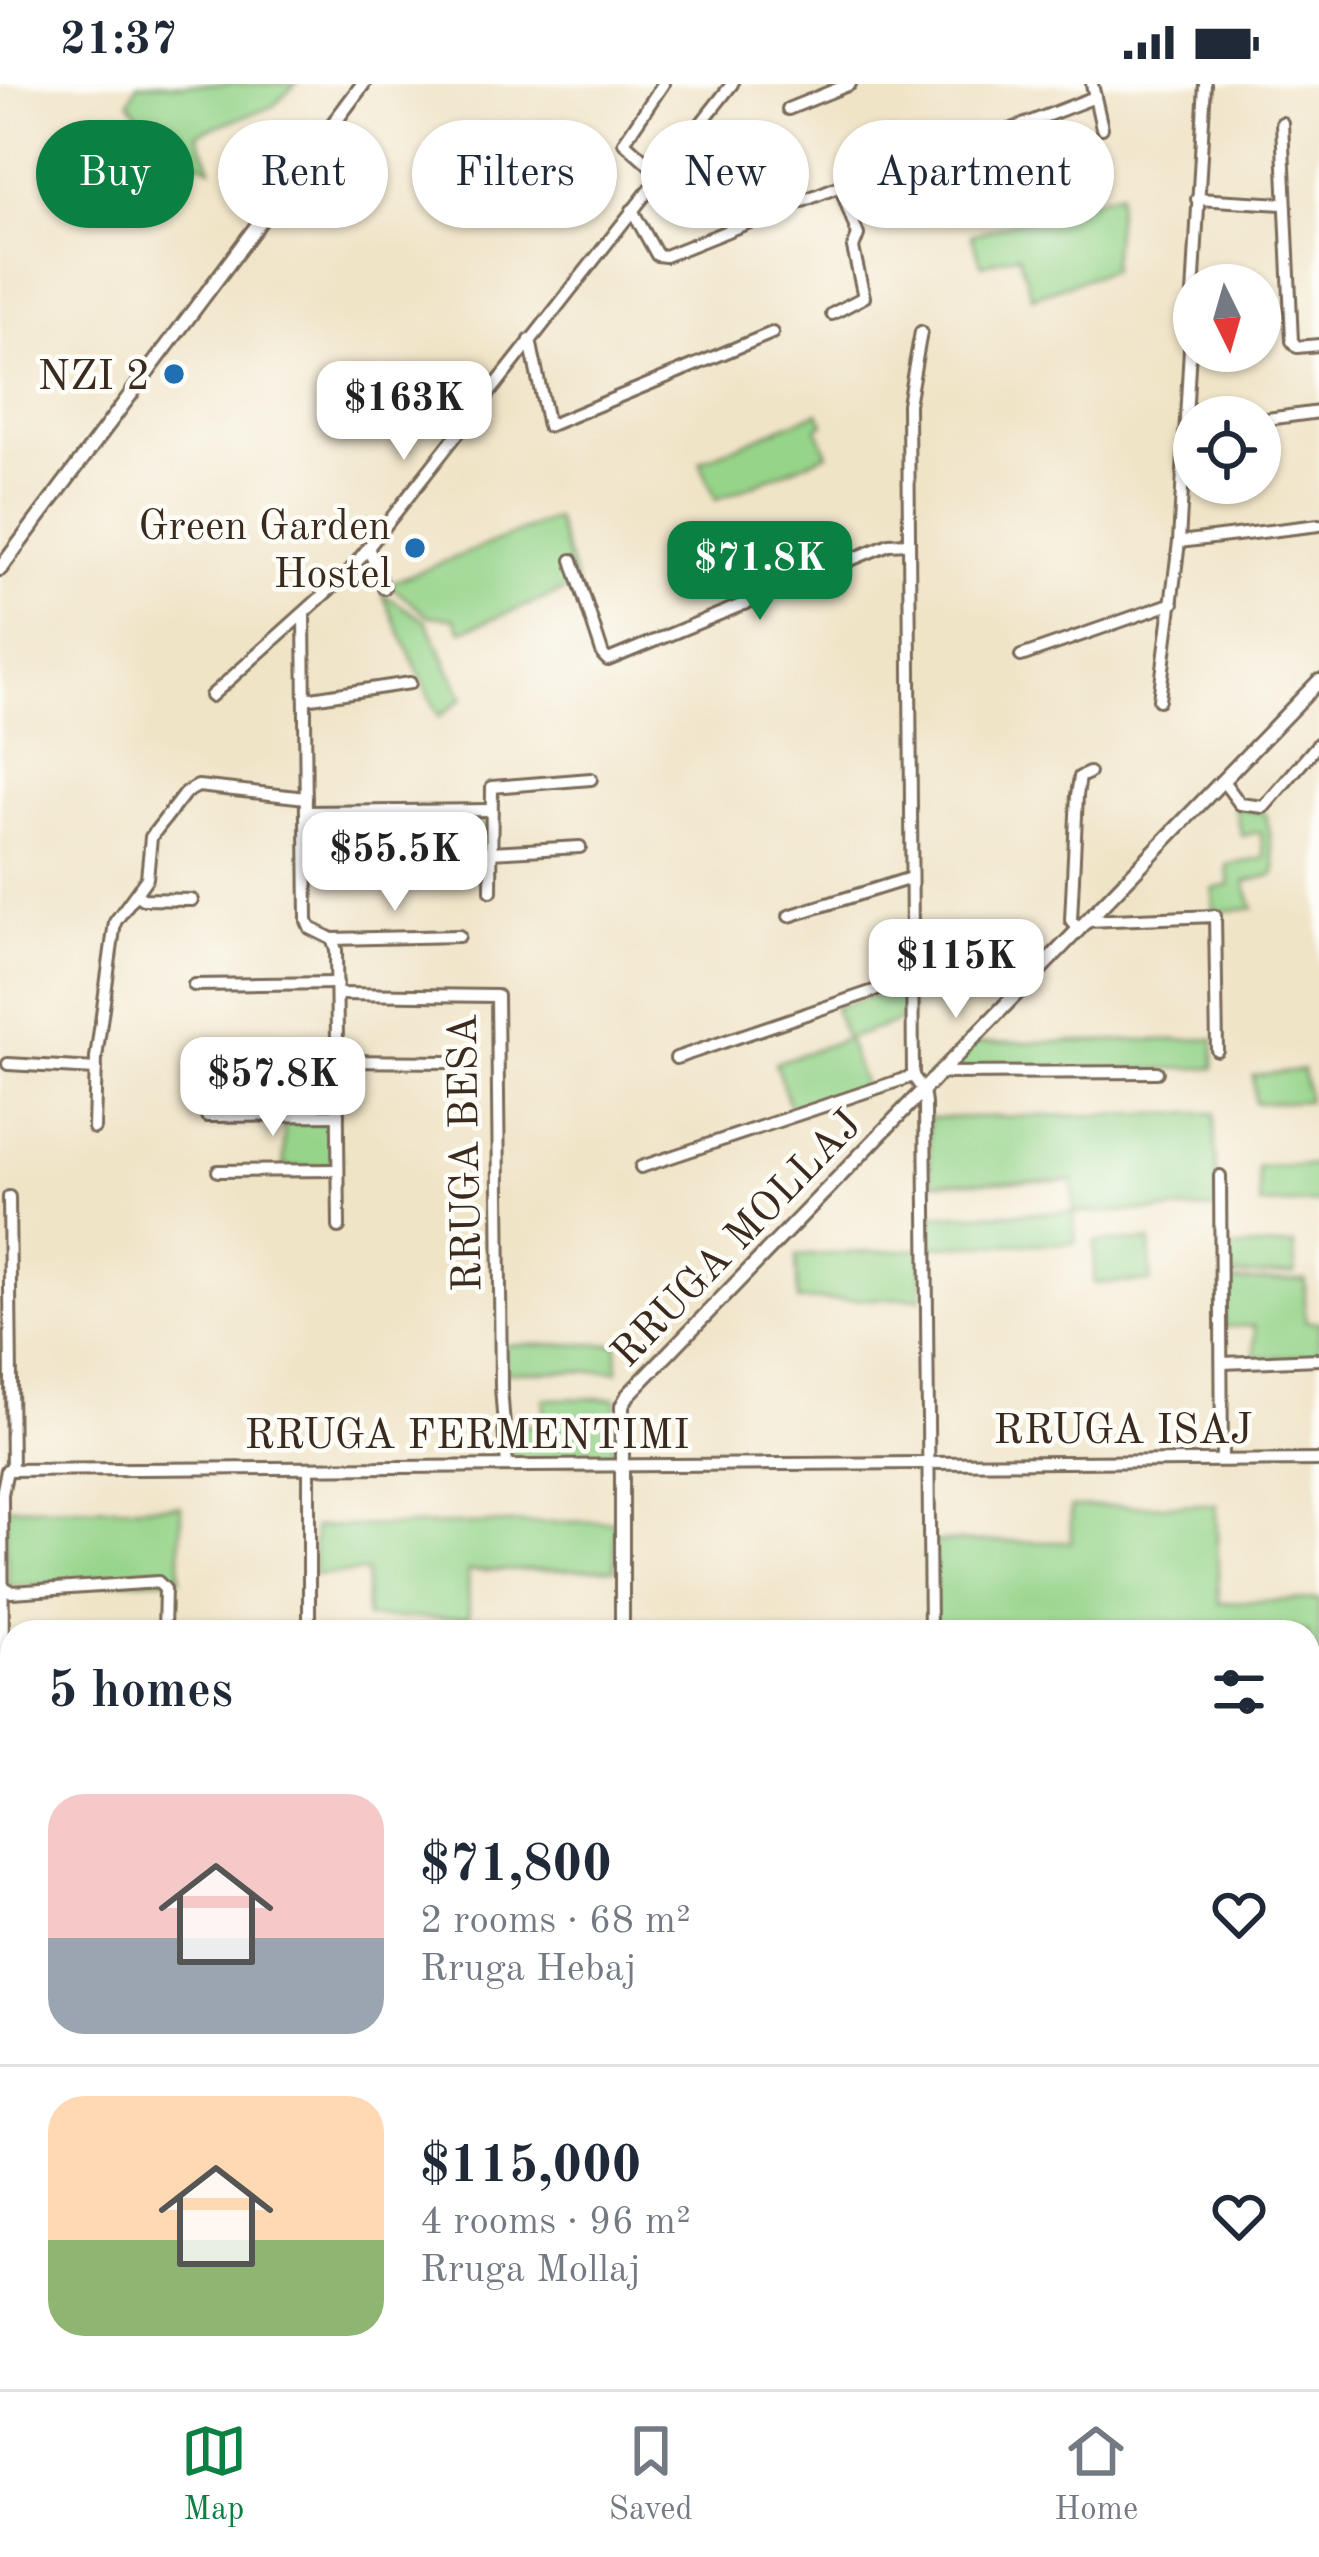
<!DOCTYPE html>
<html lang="en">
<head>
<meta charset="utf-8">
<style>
	:root { --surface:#fff; --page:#f6f6f7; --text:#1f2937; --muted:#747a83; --line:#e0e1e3; --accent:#0b8043 }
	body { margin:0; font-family:"Old Standard TT",serif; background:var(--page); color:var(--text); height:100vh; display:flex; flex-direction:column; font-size:45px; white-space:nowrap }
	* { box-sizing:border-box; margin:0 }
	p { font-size:39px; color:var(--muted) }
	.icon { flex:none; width:66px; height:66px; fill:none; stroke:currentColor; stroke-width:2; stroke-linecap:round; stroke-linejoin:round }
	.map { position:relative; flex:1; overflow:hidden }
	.side { position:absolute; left:0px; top:1536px; width:1320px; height:771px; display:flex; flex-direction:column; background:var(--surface); border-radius:36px 36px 0 0; box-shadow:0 3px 9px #0004 }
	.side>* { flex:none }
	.top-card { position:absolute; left:36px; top:36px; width:1248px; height:108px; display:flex; gap:24px }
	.needle { width:78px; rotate:175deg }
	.fabs { position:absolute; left:1173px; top:180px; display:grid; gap:24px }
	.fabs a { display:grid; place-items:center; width:108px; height:108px; border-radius:50%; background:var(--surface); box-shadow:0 3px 9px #0004; font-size:60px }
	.price { position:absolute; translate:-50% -102px; padding:0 27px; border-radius:24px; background:#fff; color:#222; font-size:39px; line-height:78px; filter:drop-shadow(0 3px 6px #0008) }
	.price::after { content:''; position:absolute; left:50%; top:72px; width:36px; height:27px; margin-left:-18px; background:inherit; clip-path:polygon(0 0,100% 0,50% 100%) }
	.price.selected { background:var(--accent); color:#fff }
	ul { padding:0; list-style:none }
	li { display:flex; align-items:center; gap:36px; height:300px; padding:0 48px }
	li+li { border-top:3px solid var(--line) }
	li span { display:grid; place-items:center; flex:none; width:336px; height:240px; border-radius:36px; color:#555 }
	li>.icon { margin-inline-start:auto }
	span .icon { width:144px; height:144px; fill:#fffc; stroke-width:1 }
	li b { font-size:51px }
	h2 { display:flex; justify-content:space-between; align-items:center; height:144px; padding:0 48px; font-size:51px }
	.chip { padding:0 42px; border-radius:54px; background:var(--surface); box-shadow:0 3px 9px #0004; font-size:42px; line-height:108px }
	.chip.selected { background:var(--accent); color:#fff }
	.status { display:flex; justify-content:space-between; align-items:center; height:84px; padding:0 60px; background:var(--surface); direction:ltr }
	.status svg { height:33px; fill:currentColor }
	.dock { display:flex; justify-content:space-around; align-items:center; height:168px; border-top:3px solid var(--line); background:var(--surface); font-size:33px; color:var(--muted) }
	.dock a { display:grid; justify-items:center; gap:6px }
	.dock .selected { color:var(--accent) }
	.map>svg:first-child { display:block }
</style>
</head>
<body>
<div class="status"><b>21:37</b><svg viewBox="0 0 49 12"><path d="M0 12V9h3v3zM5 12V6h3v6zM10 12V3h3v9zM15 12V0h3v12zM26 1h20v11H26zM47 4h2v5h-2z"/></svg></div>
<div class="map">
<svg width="1319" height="2305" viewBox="0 0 1319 2305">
	<rect width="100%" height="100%" fill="#fdfcf7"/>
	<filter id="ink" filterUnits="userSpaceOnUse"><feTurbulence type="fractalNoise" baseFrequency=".00833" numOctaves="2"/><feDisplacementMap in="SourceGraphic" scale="24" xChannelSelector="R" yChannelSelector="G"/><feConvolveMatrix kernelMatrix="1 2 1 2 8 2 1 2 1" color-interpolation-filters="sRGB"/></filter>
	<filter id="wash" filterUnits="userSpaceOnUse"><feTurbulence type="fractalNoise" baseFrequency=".004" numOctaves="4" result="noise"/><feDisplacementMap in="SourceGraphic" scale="48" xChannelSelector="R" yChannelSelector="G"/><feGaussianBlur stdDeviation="2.7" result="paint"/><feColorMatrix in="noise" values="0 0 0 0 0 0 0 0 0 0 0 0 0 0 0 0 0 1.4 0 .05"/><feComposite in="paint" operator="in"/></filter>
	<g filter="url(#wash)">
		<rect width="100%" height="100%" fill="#f0e4c7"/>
		<!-- green -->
		<g fill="#96d48a" stroke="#687f54" stroke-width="3">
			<path d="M137,0H296L272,23L197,49L211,84L134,50L140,44L139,31L129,17Z"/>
			<path d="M1119,108L1111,186L1032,213L1018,170L982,181L971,151Z"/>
			<path d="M819,328L824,340L817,344L828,370L716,416L700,377Z"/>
			<path d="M555,434L577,502L461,547L454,534L428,532L388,500Z"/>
			<path d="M382,509L427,538L463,614L439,633Z"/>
			<path d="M1235,724L1265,729L1276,784L1274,791L1245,798L1254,825L1214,827L1213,805L1230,801L1227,781L1265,774L1260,748L1242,752Z"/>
			<path d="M391,730H483L486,771L391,774Z"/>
			<path d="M905,902L909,905L911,933L847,955L865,1005L793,1031L775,979L846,955L834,924Z"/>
			<path d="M1214,955V984L957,987L952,983L976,959Z"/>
			<path d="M1303,986L1308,1017L1255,1019L1253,991Z"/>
			<path d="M1214,1029L1217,1125L1074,1129L1075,1159L931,1162L930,1131L1074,1128L1073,1097L930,1098L929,1034Z"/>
			<path d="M284,1034H335L333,1077L327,1083H284Z"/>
			<path d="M1319,1081V1119L1260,1121L1258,1083Z"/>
			<path d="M1150,1157L1151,1198L1094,1199L1095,1158Z"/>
			<path d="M1294,1161L1295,1190L1225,1192L1223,1165Z"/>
			<path d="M923,1165L921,1214L798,1217L796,1172Z"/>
			<path d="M1305,1196V1237L1319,1238V1271L1255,1274V1242L1224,1243L1225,1198Z"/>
			<path d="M617,1260L618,1287L504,1288V1261Z"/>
			<path d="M616,1314L613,1375C598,1378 522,1382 512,1372C506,1365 509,1351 509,1342L544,1341V1315Z"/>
			<path d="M1216,1420L1219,1519L1319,1515V1609H1308V1548H933L932,1458H1071V1423Z"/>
			<path d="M181,1422L180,1495L8,1502L5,1423Z"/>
			<path d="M614,1437L615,1485L468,1487L469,1534H366V1488L314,1491V1443Z"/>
			<rect x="1308" y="1786" width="11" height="170"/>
			<path d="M1308,2125H1319V2305H1228L1227,2295H1308Z"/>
		</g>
	</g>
	<g filter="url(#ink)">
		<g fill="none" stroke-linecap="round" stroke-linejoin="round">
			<!-- minor casing -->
			<g stroke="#7a6b59" stroke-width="16">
				<g id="minor">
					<path d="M1092,0L1102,44"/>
					<path d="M788,25L850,0"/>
					<path d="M1282,39L1292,257L1297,263L1319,261"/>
					<path d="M661,91L624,58L663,0"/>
					<path d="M1197,115L1283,120"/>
					<path d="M632,126L657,171L665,172L840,102L994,52L1095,13"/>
					<path d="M832,230L864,213L853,164L858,151L840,102"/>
					<path d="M921,248L908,320L913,992L923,1006L925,1020L930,1548"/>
					<path d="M530,256L548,342L772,249"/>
					<path d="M1260,336L1319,328"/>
					<path d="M1179,458L1319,441"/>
					<path d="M368,463L384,504"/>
					<path d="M572,476L603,571L608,576L889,460L908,459"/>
					<path d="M304,529L307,837L310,844L332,855L336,866L339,1143"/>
					<path d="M1021,572L1173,519"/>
					<path d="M211,612L349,488L732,0"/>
					<path d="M305,615L410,599"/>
					<path d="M1159,616L1179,458L1205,0"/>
					<path d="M1223,697L1240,720L1264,723L1319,659"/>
					<path d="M306,728L490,726"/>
					<path d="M490,768L580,763"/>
					<path d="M491,807L492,703L591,695"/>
					<path d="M137,811L143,815L192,816"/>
					<path d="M789,832L911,794"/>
					<path d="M1086,837L1215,832L1217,966"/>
					<path d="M1078,846L1071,836L1077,711L1080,693L1089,689"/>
					<path d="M332,855L459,852"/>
					<path d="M194,901L337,899"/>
					<path d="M337,910L497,912L501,1303L507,1382"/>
					<path d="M676,974L903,897L912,898"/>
					<path d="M338,977L448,978"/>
					<path d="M8,980L96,985"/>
					<path d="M939,989L1157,988"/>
					<path d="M207,1032L338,1031"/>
					<path d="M94,1044L96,974L115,838L147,794L151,753L185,709L198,702L306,714"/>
					<path d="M641,1083L913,992"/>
					<path d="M218,1087L338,1086"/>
					<path d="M1220,1092L1222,1376"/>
					<path d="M9,1113L12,1386"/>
					<path d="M1222,1279L1319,1275"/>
					<path d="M309,1384V1548"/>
					<path d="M3,1502L12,1508L158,1498L165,1505L164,1548"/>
					<path d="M3,1582L2,1410L7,1386L1319,1376"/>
					<path d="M7,2073L9,2305"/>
					<path d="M151,2295L164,2305"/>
					<path d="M936,2295V2305"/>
					<path d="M222,2305L253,2304"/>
					<path d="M447,2305V2295"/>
				</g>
			</g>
			<!-- tertiary casing -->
			<g stroke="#7a6b59" stroke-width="18">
				<g id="tertiary">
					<path d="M0,485L363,0"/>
					<path d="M622,1548V1322L628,1311L1319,597"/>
					<path d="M646,2295L648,2305"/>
				</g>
			</g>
			<!-- minor -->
			<use href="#minor" stroke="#fff" stroke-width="10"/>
			<!-- tertiary -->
			<use href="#tertiary" stroke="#fff" stroke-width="12"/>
		</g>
	</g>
	<!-- markers -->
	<g fill="#1f6fb2" stroke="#fdfcf7" stroke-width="4.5">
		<circle cx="174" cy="290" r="12"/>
		<circle cx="415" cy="464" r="12"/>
	</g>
	<g text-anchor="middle" stroke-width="9" stroke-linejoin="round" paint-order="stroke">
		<!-- poi labels -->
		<g font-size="42" fill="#3b2a1e" stroke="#fdfcf7" text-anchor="end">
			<text x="150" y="305">NZI 2</text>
			<text x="391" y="455">Green Garden<tspan x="391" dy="48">Hostel</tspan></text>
		</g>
		<!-- street labels -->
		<g font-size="42" fill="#3b2a1e" stroke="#fdfcf7">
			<text transform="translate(463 1069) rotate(-91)" y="15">RRUGA BESA</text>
			<text transform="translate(735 1153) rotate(-46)" y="15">RRUGA MOLLAJ</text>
			<text x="1123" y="1359">RRUGA ISAJ</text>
			<text x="467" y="1364">RRUGA FERMENTIMI</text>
		</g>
	</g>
</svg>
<div class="fabs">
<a><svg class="needle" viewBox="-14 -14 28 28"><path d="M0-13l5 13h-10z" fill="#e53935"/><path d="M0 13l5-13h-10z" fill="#747a83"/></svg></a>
<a><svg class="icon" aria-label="locate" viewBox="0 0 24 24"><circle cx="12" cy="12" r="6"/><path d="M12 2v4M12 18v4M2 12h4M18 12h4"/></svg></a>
</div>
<b class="price" style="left:404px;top:379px">$163K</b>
<b class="price selected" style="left:760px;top:539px">$71.8K</b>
<b class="price" style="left:395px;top:830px">$55.5K</b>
<b class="price" style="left:956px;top:937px">$115K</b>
<b class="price" style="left:273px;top:1055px">$57.8K</b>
<div class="top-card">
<a class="chip selected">Buy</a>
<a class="chip">Rent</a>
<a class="chip">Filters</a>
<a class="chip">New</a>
<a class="chip">Apartment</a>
</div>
<section class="side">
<h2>5 homes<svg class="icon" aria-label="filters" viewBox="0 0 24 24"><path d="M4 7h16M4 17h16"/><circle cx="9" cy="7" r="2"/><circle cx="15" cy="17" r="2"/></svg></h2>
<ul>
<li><span style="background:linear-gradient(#f6c9c9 60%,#9aa5b1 0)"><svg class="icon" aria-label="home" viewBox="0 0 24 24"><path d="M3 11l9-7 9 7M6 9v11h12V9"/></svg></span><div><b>$71,800</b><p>2 rooms · 68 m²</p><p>Rruga Hebaj</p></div><svg class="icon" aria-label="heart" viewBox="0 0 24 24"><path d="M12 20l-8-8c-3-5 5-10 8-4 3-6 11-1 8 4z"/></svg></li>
<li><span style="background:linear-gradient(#ffd9b3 60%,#8fb573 0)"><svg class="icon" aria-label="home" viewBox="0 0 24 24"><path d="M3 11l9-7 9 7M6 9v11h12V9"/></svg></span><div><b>$115,000</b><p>4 rooms · 96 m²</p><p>Rruga Mollaj</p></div><svg class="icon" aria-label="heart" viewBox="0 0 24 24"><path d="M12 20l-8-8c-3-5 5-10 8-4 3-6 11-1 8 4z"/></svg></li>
</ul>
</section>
</div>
<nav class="dock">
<a class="selected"><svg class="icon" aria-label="map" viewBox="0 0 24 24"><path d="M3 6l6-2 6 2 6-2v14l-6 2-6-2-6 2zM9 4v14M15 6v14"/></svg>Map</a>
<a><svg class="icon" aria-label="saved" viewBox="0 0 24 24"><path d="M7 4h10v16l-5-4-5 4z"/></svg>Saved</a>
<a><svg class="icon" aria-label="home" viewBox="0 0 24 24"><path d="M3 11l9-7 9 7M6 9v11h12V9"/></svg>Home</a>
</nav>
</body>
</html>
